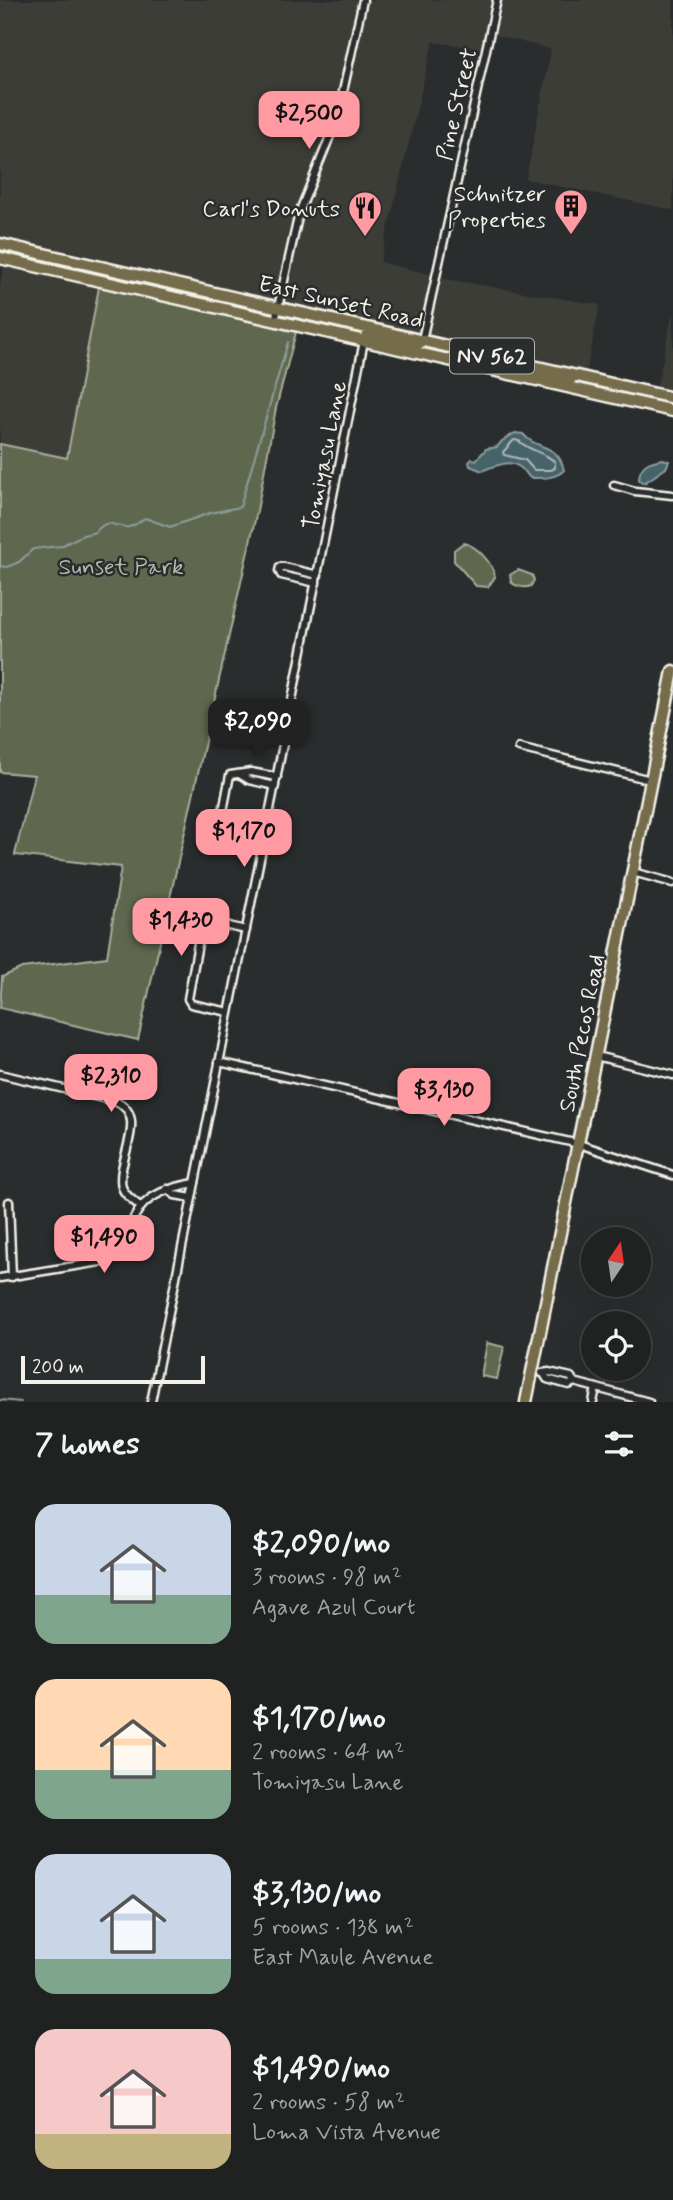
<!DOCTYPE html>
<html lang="en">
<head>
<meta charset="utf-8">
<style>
	:root { --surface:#202222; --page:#282a2a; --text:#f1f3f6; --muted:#a2a4a5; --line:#3d3f40; --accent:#ff9aa2 }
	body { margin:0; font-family:Mynerve,sans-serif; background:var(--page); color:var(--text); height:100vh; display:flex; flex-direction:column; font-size:26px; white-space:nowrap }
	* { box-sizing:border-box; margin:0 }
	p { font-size:23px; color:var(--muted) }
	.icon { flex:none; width:38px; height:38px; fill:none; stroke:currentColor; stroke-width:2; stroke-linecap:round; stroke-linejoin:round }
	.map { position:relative; height:1402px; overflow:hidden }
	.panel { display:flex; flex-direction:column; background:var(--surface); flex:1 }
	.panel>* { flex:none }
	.needle { width:46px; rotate:13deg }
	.tools { position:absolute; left:581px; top:1227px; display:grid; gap:14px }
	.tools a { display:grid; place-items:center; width:70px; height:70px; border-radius:50%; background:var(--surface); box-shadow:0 7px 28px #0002,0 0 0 2px var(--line); font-size:35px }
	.scale { position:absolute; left:21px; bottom:18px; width:184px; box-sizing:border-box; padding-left:7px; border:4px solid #f4f1e8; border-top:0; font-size:19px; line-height:24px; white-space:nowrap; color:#f4f1e8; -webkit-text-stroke:5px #2a2d2e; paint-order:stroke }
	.price { position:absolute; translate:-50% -60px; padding:0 16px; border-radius:14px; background:var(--accent); color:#111; font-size:23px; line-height:46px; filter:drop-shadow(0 2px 4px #0008) }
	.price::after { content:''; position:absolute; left:50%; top:42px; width:21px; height:16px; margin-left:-10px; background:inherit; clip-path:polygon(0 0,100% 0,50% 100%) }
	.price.active { background:#222; color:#fff }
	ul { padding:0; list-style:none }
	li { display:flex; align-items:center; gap:21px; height:175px; padding:0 35px }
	li span { display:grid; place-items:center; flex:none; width:196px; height:140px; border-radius:21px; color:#555 }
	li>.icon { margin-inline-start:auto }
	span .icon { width:84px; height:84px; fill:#fffc; stroke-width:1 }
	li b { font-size:30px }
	h2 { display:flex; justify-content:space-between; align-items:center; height:84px; padding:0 35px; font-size:30px }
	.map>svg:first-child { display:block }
</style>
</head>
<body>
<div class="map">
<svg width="673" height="1402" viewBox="0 0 673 1402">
	<rect width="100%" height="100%" fill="#2a2d2e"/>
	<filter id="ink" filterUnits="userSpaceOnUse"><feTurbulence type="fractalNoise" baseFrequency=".0143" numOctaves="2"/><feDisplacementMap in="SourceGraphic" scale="14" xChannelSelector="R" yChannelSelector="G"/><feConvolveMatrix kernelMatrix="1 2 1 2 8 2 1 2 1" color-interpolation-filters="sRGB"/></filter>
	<g filter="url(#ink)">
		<!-- built -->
		<g fill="#3e3d39">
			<path d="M0,0H673V210L526,179L551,49L490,34L486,49L433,42L380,262L432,275L426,301L423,334L439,278L600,305L585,378L103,268L67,458L0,444V285L8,246L0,244Z"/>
			<path d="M673,312V391L657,387Z"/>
		</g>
		<!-- green -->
		<g fill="#5e684f" stroke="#a9ac9c" stroke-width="2">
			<path d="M99,287L296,332L276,408L257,511L138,1040L0,1008L2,977L22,968L107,957L121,867L15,855L34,775L0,772V444L67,458Z"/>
			<path d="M463,543C477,545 493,564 495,577L488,587L476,586L454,561V550Z"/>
			<path d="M518,570L532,575L534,580L531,586C525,589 515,586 511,582L510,575Z"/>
			<path d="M487,1343L504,1347L497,1379L481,1376Z"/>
		</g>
		<!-- water -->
		<g fill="#47646b" stroke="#8c9c9d" stroke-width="2">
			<path d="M515,433L523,434C538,452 557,441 564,470C556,479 541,478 530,478C516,457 503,462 482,471L470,466L469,462L472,459L476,460L486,449L497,447L502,441Z"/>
			<path d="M663,459L669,461L666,468L644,483L639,480C639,464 650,461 663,459Z"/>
		</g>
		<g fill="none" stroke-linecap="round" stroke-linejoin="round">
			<!-- shore -->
			<path stroke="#afb9b6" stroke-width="2" d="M519,441C529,451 545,452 555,462V468L551,470H534L525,460L504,455L503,452L514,440Z"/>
			<!-- stream -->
			<g stroke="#8c9c9d" stroke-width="2">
				<path d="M0,566L7,567L19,562L33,549L61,546L83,535L96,532C109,515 114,529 129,527C134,526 141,521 145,518L170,527L210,513L240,507L288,342"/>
				<path d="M0,1400L21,1402"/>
			</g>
			<!-- street casing -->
			<g stroke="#f4f1e8" stroke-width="11">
				<g id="street">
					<path d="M275,321L299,213L337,119L363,0"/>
					<path d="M422,340L497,0"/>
					<path d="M614,485L635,491L672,495"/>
					<path d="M316,583L281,575L279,571L280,567H284L318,575"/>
					<path d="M519,748L651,780"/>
					<path d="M239,774L249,780L275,786"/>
					<path d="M220,827L230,775L251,772L277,777"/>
					<path d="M633,872L673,883"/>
					<path d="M229,1012L191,1004L188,999L201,927L204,923L210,922L246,930"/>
					<path d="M596,1056L673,1075"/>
					<path d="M219,1062L579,1144L673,1175"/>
					<path d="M0,1074L115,1101C151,1116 115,1160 122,1187C124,1195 135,1202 141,1207"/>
					<path d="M167,1189L175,1195L192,1198"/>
					<path d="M9,1202L12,1277"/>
					<path d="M0,1278L100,1262C127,1249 123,1240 135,1216C146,1194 172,1187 195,1183"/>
					<path d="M542,1373L549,1372L571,1377L574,1382"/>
					<path d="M544,1374L547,1379L569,1385L574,1382L649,1402"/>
					<path d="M151,1402L364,341"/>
					<path d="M593,1402L596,1388"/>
				</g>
			</g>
			<!-- primary casing -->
			<g stroke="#f4f1e8" stroke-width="15">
				<g id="primary">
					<path d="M0,244L673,398"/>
					<path d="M0,258L673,411"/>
					<path d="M364,341L365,338L370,336L412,345H418L422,340"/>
					<path d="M479,360L500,365L511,362"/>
					<path d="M510,371C529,366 551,378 571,379"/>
					<path d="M526,1402L673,671"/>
				</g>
			</g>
			<!-- street -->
			<use href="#street" stroke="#2a2d2e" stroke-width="6"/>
			<!-- primary -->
			<use href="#primary" stroke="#746c4b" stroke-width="10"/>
		</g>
	</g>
	<!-- icons -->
	<defs>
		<g id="building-pin" transform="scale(1.75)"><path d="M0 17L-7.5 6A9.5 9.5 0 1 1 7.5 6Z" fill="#ff9aa2" stroke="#2a2d2e"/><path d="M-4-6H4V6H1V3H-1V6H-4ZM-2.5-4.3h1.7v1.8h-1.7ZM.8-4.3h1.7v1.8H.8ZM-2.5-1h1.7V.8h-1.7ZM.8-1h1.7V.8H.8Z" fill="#111"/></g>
		<g id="restaurant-pin" transform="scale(1.75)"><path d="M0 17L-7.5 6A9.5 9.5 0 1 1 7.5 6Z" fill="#ff9aa2" stroke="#2a2d2e"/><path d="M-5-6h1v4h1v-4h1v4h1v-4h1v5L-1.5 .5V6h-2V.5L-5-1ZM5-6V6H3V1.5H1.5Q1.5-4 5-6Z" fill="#111"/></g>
	</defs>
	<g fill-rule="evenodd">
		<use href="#building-pin" x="571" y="206"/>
		<use href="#restaurant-pin" x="365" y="208"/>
	</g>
	<g text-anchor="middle" stroke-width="5" stroke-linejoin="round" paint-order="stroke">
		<!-- shield labels -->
		<rect fill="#2a2d2e" stroke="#b7b6b0" stroke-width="2" x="450" y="338.5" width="84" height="35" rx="5"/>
		<g font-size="21" font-weight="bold" fill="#f4f1e8">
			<text x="492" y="363">NV 562</text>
		</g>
		<!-- street labels -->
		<g font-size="23" fill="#f4f1e8" stroke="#2a2d2e">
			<text transform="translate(456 104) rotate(-77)" y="8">Pine Street</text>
			<text transform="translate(341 301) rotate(13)" y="8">East Sunset Road</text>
			<text transform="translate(324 455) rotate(-79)" y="8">Tomiyasu Lane</text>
			<text transform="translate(581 1033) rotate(-79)" y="8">South Pecos Road</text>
		</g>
		<!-- poi labels -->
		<g font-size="23" fill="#f4f1e8" stroke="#2a2d2e" text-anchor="end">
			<text x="546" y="201">Schnitzer<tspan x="546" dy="26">Properties</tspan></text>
			<text x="340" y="216">Carl's Donuts</text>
		</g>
		<!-- park labels -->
		<g font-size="23" fill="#b8baab" stroke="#2a2d2e">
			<text x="121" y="574">Sunset Park</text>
		</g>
	</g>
</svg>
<div class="tools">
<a><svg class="needle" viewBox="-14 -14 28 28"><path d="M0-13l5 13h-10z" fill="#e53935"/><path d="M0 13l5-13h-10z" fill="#a2a4a5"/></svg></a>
<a><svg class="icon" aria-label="locate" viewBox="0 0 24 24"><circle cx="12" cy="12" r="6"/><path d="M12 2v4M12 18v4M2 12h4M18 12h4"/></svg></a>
</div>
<div class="scale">200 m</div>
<b class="price" style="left:309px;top:151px">$2,500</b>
<b class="price active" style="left:258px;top:759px">$2,090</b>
<b class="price" style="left:244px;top:869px">$1,170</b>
<b class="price" style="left:181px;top:958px">$1,430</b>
<b class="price" style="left:111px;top:1114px">$2,310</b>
<b class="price" style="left:444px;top:1128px">$3,130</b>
<b class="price" style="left:104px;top:1275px">$1,490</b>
</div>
<section class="panel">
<h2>7 homes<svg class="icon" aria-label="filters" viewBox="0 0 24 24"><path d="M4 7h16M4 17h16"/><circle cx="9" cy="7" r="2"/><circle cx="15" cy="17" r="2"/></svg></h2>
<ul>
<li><span style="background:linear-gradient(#c9d6e8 65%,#7fa58c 0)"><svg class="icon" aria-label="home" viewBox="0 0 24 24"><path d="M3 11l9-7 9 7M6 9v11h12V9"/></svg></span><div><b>$2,090/mo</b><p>3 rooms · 98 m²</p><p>Agave Azul Court</p></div></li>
<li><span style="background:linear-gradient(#ffd9b3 65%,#7fa58c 0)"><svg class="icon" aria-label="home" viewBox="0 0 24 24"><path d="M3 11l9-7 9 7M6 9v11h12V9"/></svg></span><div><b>$1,170/mo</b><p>2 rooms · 64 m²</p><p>Tomiyasu Lane</p></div></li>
<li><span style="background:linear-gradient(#c9d6e8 75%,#7fa58c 0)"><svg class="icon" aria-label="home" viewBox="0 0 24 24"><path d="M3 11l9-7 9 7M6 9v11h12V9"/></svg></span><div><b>$3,130/mo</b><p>5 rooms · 138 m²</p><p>East Maule Avenue</p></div></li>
<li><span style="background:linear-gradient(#f6c9c9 75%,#c2b280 0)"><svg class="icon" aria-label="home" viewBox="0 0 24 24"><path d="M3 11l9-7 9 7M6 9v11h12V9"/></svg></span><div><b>$1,490/mo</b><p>2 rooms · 58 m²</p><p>Loma Vista Avenue</p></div></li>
</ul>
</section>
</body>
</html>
